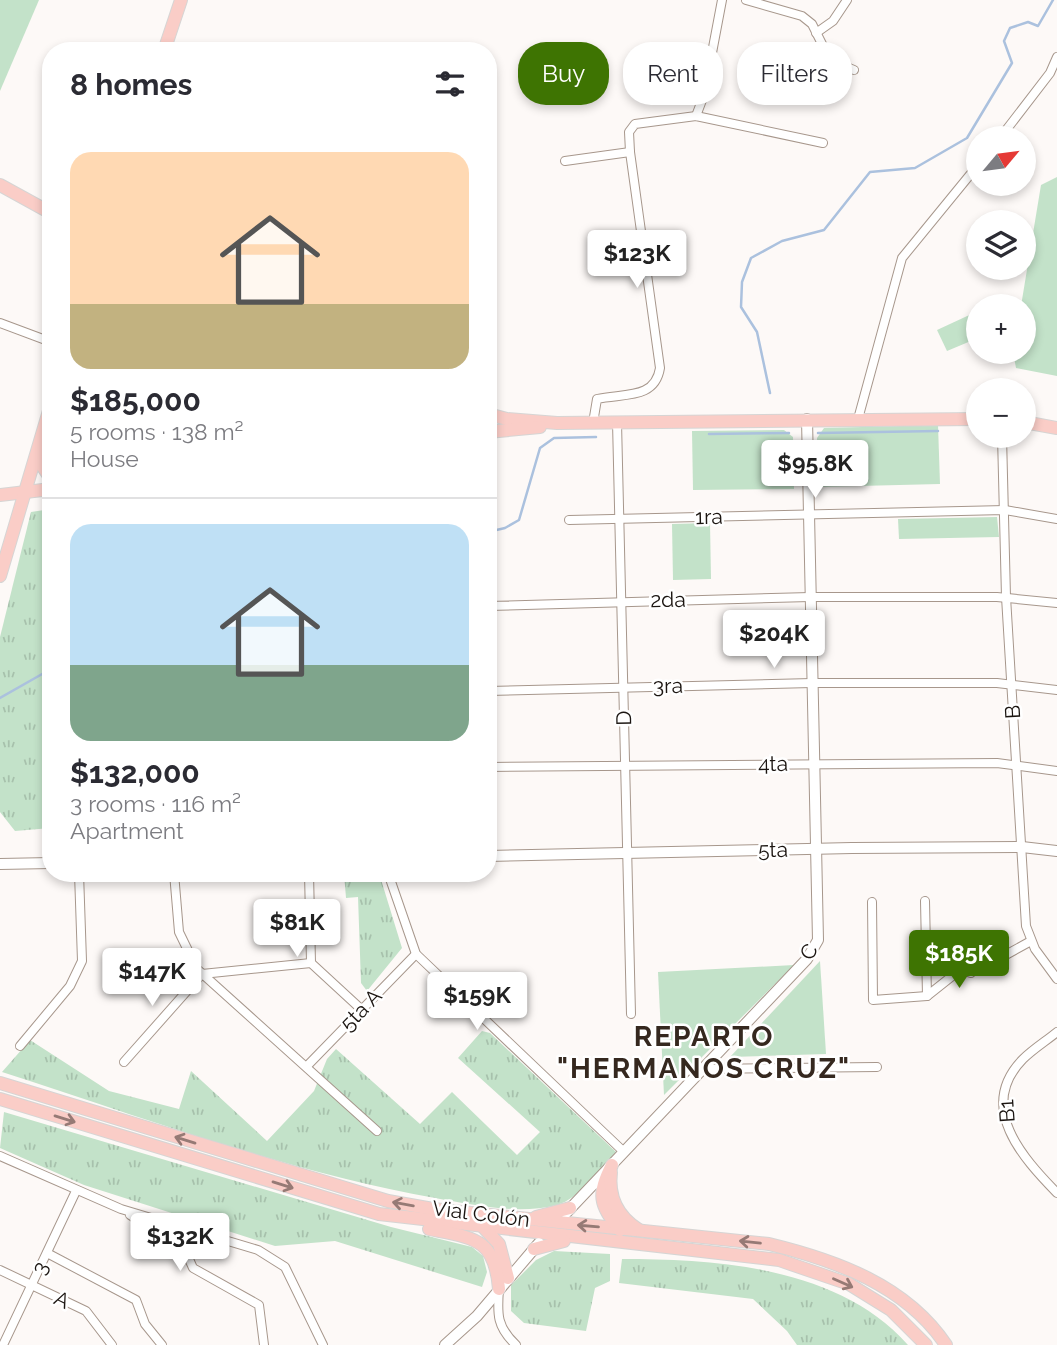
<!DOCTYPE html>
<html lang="en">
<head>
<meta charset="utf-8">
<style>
	:root { --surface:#fff; --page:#f7f7f7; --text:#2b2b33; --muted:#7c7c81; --line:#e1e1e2; --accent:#3e7402 }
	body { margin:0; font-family:Raleway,sans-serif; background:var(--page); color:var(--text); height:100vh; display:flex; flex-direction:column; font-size:26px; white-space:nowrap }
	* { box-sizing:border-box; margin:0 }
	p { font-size:23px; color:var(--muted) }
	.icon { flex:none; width:38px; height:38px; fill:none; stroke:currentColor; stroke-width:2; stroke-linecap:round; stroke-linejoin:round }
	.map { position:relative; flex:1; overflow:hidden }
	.drawer { position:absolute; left:42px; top:42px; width:455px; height:840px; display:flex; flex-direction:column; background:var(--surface); border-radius:28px; box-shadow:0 4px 10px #0003 }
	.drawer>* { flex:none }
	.guide { position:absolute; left:518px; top:42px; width:434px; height:63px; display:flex; gap:14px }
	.needle { width:46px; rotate:61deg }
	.tools { position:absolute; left:966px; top:126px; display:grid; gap:14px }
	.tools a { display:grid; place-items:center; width:70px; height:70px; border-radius:50%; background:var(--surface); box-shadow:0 4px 10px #0003; font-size:35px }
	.price { position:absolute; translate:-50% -60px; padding:0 16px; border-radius:7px; background:#fff; color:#222; font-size:23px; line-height:46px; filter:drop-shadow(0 2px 4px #0008) }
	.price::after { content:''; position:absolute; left:50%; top:42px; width:21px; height:16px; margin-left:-10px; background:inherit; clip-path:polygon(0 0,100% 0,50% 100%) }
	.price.current { background:var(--accent); color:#fff }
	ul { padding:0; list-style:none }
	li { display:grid; align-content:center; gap:14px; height:371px; padding:0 28px }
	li+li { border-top:2px solid var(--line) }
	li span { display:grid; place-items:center; height:217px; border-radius:21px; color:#555 }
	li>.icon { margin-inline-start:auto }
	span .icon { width:126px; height:126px; fill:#fffc; stroke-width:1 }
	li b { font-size:30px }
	h2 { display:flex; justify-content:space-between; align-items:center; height:84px; padding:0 28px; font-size:30px }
	.chip { padding:0 24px; border-radius:28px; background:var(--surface); box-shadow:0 4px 10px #0003; font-size:24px; line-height:63px }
	.chip.current { background:var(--accent); color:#fff }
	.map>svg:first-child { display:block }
</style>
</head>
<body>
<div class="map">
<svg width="1057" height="1345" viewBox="0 0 1057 1345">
	<defs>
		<pattern id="grass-tufts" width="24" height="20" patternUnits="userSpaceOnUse" patternTransform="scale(1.75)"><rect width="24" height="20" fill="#c3e2c9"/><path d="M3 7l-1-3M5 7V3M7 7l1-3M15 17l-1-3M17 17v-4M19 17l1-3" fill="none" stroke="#a7c1ac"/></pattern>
	</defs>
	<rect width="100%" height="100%" fill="#fdf9f7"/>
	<!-- grass -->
	<g fill="url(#grass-tufts)">
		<path d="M51,509V828L15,831L0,812V637L31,512Z"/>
		<path d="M344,873H379L402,948L367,991L361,983L358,897L346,898Z"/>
		<path d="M482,1031L490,1033L616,1152C600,1168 579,1199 557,1205C518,1215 474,1205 435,1198C288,1172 145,1118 2,1072L30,1040L109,1091L179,1109L191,1071L267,1141L314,1091L327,1059L336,1049L420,1124L452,1092L517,1155L540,1132L458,1058Z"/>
		<path d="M4,1112L391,1227L472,1247L483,1256L487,1272L482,1287L335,1241L275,1246L84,1185L0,1148Z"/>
		<path d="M554,1251L610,1254V1281L595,1288L586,1331L524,1323L511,1311V1285L536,1260Z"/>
		<path d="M622,1259C718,1259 839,1267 908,1345H797L787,1331L753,1299L619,1283Z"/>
	</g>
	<!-- green -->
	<g fill="#c3e2c9">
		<path d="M0,0H39L0,91Z"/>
		<path d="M1057,177V376L1016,368L1013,352H1024V306H1021L1041,185Z"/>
		<path d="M978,311V338L947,351L937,330Z"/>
		<path d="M938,425L940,484L818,487L817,438L824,428Z"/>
		<path d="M784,430L793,437L794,489L693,490L692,431Z"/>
		<path d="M997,517L999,537L899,539L898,519Z"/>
		<path d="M710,523L711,579L673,580L672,524Z"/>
		<path d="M820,961L826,1054L730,1057Z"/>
		<path d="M794,965L664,1095L658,972Z"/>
	</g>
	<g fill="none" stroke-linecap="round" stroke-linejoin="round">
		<!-- stream -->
		<g stroke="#abc1de" stroke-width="2.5">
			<path d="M770,393L757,332L741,307L742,282L751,258L782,241L824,230L870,172L915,168L967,138L1012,63L1004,41L1010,28L1028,22L1038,26L1053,0"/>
			<path d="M818,433L938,431"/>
			<path d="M709,434L789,433"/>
			<path d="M488,532L505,528L519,520L540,448L554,438L596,437"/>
			<path d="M0,698L51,669"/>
		</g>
		<!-- street casing -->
		<g stroke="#a7978c" stroke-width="10">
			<g id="street">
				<path d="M746,0L802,16L812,24L830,60L854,70"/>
				<path d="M816,33L833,21L847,0"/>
				<path d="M696,116L704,95L722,0"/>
				<path d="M1000,138L1050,73L1057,57"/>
				<path d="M565,161L630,152"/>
				<path d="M0,323L51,342"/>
				<path d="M858,419L902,258L978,165"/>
				<path d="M617,422L631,1014"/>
				<path d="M593,423L597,399C623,393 655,400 660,368L630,152L629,132L635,124L696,116L823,143"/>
				<path d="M1002,436L1006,597L1026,926L1035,949L1057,979"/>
				<path d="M569,520L1005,510L1057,519"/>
				<path d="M488,606L810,597H997L1057,603"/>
				<path d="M488,691L812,683H997L1057,690"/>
				<path d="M488,767L997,763L1057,771"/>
				<path d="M174,873L179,932L197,969L377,1131"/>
				<path d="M309,873L311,963L362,1010"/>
				<path d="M388,873L416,954L624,1152"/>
				<path d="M925,901L927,996"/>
				<path d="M872,902L873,1000L927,996L961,969L971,973L983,961L993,962L1031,941"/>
				<path d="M961,969L960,962L968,952L978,955L983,961"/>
				<path d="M1057,1032C1046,1041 1033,1049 1023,1059C976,1107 1023,1158 1057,1193"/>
				<path d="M20,1046L70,986L82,961L79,873"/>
				<path d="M124,1062L202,974L311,963"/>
				<path d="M307,1066L416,954"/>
				<path d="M702,1069L877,1067"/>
				<path d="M0,1156L121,1209L258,1250L285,1267L323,1345"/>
				<path d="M130,1215L185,1250L193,1268L259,1305L264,1345"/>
				<path d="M47,1253L136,1300L145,1324L162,1345"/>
				<path d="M0,1270L86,1311L112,1345"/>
				<path d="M499,1289C497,1315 497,1327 516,1345"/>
				<path d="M3,1345L76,1191"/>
			</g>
		</g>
		<!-- secondary casing -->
		<g stroke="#a7978c" stroke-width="12">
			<g id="secondary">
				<path d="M488,856L852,848L1022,847L1057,851"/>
				<path d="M0,864L51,863"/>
				<path d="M566,1213L807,959L818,940L807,419"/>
				<path d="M445,1345L477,1316L539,1243"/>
			</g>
		</g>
		<!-- primary casing -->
		<g stroke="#d6d5d4" stroke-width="14">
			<g id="primary">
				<path d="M164,51L181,0"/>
				<path d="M0,185L51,213"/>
				<path d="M488,414L507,419L557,423L978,419"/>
				<path d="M1024,422L1057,428"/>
				<path d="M488,432L540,427"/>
				<path d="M40,447L41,464L51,479"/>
				<path d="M0,495L51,489"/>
				<path d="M0,576L51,404"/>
				<path d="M0,1083L388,1201L433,1209L769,1244C835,1260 906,1285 946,1345"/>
				<path d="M0,1099L379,1214L779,1260L849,1284L891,1310L926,1345"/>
				<path d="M612,1165C597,1195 599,1204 620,1230"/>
				<path d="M611,1172C608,1197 618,1217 639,1230"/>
				<path d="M536,1217L570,1208"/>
				<path d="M482,1226L499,1244L508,1278"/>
				<path d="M429,1229C474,1238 495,1238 499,1289"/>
				<path d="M534,1249L564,1241"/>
			</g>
		</g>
		<!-- street -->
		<use href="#street" stroke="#fff" stroke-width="8"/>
		<!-- secondary -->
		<use href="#secondary" stroke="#fff" stroke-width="10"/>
		<!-- primary -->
		<use href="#primary" stroke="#facdc7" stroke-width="12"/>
	</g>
	<!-- one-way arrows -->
	<defs><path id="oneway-shaft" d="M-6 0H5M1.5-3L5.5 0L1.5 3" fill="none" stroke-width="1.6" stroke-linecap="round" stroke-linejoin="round" transform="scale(1.75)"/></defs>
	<g stroke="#967a75">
		<use href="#oneway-shaft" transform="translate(65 1119) rotate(17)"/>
		<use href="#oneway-shaft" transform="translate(185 1140) rotate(-163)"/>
		<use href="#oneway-shaft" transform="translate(283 1185) rotate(17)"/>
		<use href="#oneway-shaft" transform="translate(403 1204) rotate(-170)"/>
		<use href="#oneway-shaft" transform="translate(588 1226) rotate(-175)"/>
		<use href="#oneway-shaft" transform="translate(750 1242) rotate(-174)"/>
		<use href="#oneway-shaft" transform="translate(843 1283) rotate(24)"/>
	</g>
	<g text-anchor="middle" stroke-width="5" stroke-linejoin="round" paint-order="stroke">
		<!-- street labels -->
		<g font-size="21" fill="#1b1511" stroke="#fff">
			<text transform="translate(709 517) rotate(-1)" y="7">1ra</text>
			<text transform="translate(668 600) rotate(-1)" y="7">2da</text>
			<text transform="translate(668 686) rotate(-1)" y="7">3ra</text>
			<text transform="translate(1013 712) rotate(-93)" y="7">B</text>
			<text transform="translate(624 718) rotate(-91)" y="7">D</text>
			<text transform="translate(773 764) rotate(-1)" y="7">4ta</text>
			<text transform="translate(773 850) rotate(-1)" y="7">5ta</text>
			<text transform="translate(809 952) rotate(-58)" y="7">C</text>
			<text transform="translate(361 1010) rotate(-46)" y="7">5ta A</text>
			<text transform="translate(1007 1111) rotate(-94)" y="7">B1</text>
			<text transform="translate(481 1214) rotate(7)" y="7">Vial Colón</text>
			<text transform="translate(40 1268) rotate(-65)" y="7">3</text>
			<text transform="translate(62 1300) rotate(25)" y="7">A</text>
		</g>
		<!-- district labels -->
		<g font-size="28" font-weight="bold" letter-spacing="2" fill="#35281f" stroke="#fff">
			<text x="704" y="1046">REPARTO<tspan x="704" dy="32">"HERMANOS CRUZ"</tspan></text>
		</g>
	</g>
</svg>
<div class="tools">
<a><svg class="needle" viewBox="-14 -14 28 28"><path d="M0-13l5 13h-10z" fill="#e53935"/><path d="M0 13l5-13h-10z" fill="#7c7c81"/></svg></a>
<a><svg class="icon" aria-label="layers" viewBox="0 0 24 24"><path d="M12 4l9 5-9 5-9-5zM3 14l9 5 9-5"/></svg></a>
<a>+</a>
<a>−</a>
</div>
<b class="price" style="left:637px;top:290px">$123K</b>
<b class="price" style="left:815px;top:500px">$95.8K</b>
<b class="price" style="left:774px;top:670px">$204K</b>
<b class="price" style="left:297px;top:959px">$81K</b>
<b class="price current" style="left:959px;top:990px">$185K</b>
<b class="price" style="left:152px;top:1008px">$147K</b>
<b class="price" style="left:477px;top:1032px">$159K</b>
<b class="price" style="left:180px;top:1273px">$132K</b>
<div class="guide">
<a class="chip current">Buy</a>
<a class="chip">Rent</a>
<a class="chip">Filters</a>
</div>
<section class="drawer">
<h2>8 homes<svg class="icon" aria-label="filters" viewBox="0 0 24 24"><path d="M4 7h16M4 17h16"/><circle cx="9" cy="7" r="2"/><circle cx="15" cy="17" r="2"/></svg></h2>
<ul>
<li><span style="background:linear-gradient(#ffd9b3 70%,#c2b280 0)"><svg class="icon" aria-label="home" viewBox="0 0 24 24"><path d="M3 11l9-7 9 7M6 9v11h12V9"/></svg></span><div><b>$185,000</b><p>5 rooms · 138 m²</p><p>House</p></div></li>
<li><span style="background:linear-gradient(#bfe0f5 65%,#7fa58c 0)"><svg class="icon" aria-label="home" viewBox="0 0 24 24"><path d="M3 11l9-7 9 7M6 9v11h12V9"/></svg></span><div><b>$132,000</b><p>3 rooms · 116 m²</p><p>Apartment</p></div></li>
</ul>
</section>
</div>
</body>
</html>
